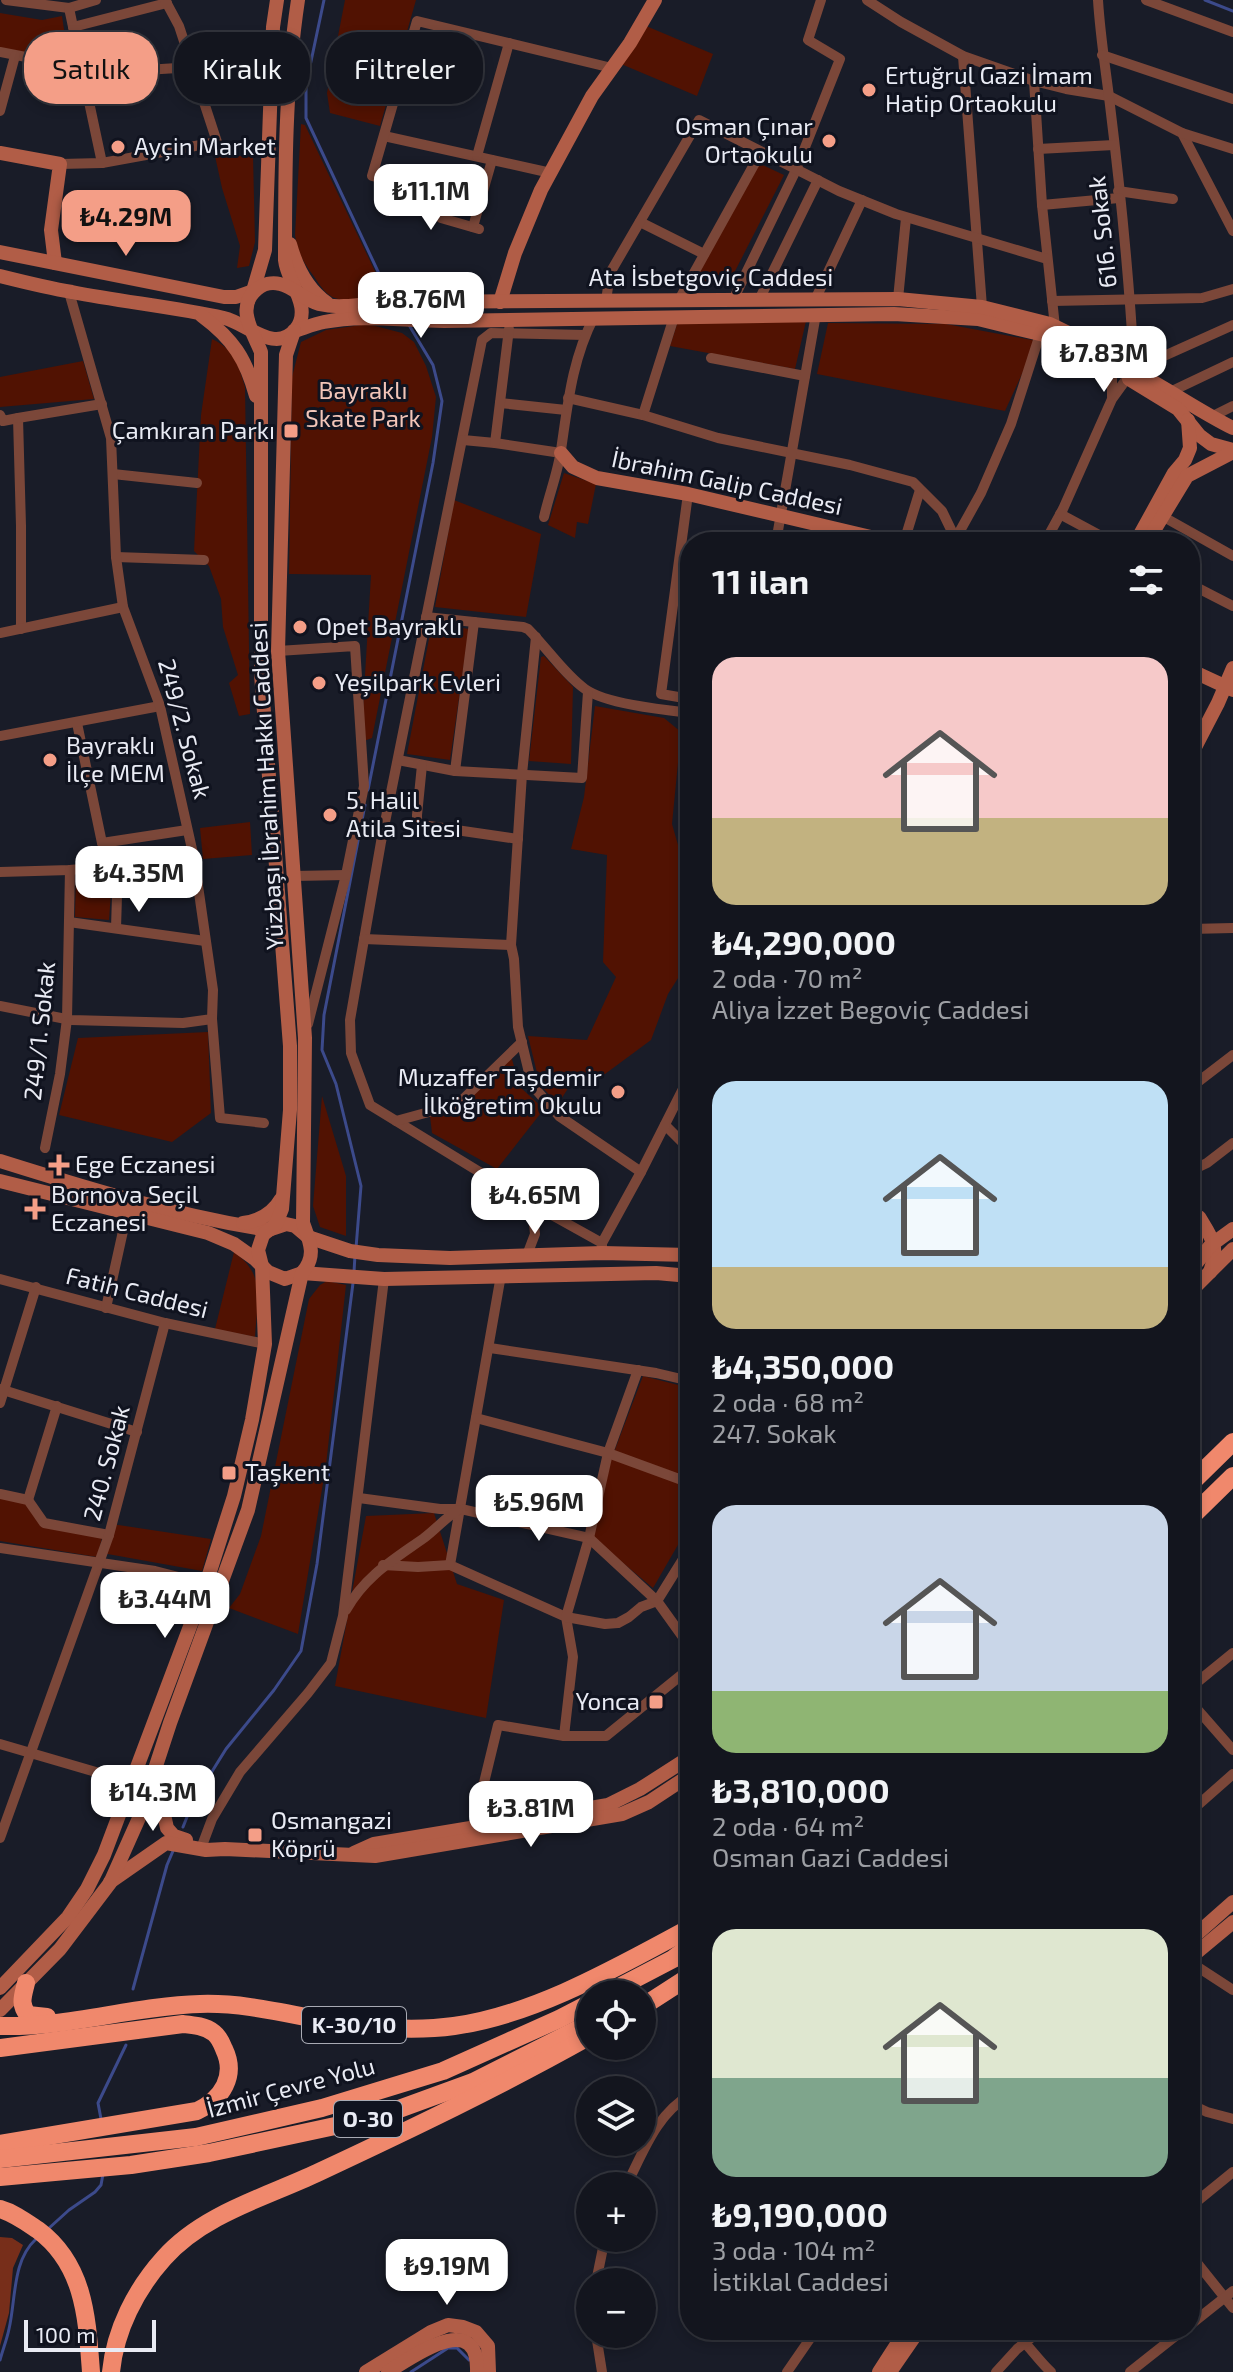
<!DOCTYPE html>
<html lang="tr">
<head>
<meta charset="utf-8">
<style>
	:root { --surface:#13151e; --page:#1c1e27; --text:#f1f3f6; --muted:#9d9fa4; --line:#32343c; --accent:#f49e87 }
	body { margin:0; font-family:"Exo 2",sans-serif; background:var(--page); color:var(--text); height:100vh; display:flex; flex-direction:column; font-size:30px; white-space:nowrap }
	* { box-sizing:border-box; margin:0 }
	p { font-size:26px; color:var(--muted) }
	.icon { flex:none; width:44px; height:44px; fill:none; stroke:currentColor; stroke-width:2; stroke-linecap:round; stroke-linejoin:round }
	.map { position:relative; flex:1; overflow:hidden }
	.side { position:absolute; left:680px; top:532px; width:520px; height:1808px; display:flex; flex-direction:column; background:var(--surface); border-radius:32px; box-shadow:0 4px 12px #0003,0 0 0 2px var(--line) }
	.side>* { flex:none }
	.hud { position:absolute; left:24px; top:32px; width:536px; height:72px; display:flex; gap:16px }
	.buttons { position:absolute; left:576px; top:1980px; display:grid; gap:16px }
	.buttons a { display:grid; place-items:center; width:80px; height:80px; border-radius:50%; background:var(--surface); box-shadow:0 4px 12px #0003,0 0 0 2px var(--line); font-size:40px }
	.scale { position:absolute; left:24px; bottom:20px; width:132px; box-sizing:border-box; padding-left:8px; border:4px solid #e9ebf4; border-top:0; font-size:22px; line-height:28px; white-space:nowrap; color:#e9ebf4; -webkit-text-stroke:6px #10131f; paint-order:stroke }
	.price { position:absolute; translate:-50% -68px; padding:0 18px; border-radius:16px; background:#fff; color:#222; font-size:26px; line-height:52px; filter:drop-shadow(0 2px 4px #0008) }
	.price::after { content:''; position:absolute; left:50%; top:48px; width:24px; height:18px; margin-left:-12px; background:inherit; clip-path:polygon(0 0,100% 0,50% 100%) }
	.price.on { background:var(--accent); color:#111 }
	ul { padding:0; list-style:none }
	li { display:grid; align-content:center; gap:16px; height:424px; padding:0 32px }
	li span { display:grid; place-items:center; height:248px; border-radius:24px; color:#555 }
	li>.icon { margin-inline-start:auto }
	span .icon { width:144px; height:144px; fill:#fffc; stroke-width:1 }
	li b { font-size:34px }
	h2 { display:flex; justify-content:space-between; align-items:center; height:96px; padding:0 32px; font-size:34px }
	.chip { padding:0 28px; border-radius:32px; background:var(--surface); box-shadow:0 4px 12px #0003,0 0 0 2px var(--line); font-size:28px; line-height:72px }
	.chip.on { background:var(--accent); color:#111 }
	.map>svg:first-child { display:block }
</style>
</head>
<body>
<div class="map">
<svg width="1233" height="2372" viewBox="0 0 1233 2372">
	<rect width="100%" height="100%" fill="#191c28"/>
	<!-- green -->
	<g fill="#511202">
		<path d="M345,0H416L380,126L330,113L327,93Z"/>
		<path d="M0,13L42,20L62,16L69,63L0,50Z"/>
		<path d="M646,26L713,54L697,96L621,64Z"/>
		<path d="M301,124L305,125L382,286V292C371,299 365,300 352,300C330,301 325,293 313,275C303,262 297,251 295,235Z"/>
		<path d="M215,156H253L255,242L249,266L237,268L240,246L222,188Z"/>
		<path d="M758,163L784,175L728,285L691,284Z"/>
		<path d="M678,321H806L795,369L670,346Z"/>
		<path d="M828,323L946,324L1037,341L1005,411L817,374Z"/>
		<path d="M368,324L402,333L414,342L426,366L436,397L432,437L372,738L361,742L371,575L289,574L292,377L301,342L326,330Z"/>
		<path d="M212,339C235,350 238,364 245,387L250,714L239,716L229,683L238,675L223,627L221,599L209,566L194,551L201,415Z"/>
		<path d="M83,361L94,399L0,407V377Z"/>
		<path d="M564,473L596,484L588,524L577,522L575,538L548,525Z"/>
		<path d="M454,500L541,534L526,617L435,607Z"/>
		<path d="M432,623L469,629L450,760L407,754Z"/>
		<path d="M544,656L573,687L571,764L529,761L541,657Z"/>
		<path d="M595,706L664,718L681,732L672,824L690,887V959L668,994L651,1040L605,1074L574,1079L558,1104L540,1085L528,1036L587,1040L616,977L603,962L607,855L571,849L584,797Z"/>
		<path d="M250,822L252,855L203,859L200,828Z"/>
		<path d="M113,865L109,920L75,917L76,871Z"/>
		<path d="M208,1032L211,1113L172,1142L59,1115L78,1038Z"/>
		<path d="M511,1056L520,1087L544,1109L497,1169L432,1133L430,1116L459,1108Z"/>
		<path d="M322,1096L346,1176V1236L320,1227L313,1206Z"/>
		<path d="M234,1252C267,1276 257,1301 255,1337L215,1329Z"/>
		<path d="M327,1281L346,1285L326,1465L298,1634L229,1608L240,1594L261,1536L309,1299L320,1285Z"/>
		<path d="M643,1376L690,1388V1524L653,1588L593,1538L611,1460Z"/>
		<path d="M0,1494L28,1500L45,1523L103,1534L97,1557L0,1541Z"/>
		<path d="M434,1513L457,1584L504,1600L486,1718L335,1686L366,1516Z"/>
		<path d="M112,1524L211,1539L202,1571L102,1553Z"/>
	</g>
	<!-- forest -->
	<path fill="#772e1a" d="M0,2237L12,2238L23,2245L13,2268L9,2313L0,2346Z"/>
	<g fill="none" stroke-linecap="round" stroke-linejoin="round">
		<!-- stream -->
		<g stroke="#3c4a8b" stroke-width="3">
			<path d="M324,0L306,85V118L389,295"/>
			<path d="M1205,0L1233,11"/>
			<path d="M368,790L433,463L442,401L433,365L409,325"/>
			<path d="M356,1248L361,1186L336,1084L322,1050L324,1015L365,805"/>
			<path d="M354,1272L355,1255"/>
			<path d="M183,1827L193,1802L226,1749L274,1690L301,1651L317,1564L353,1283"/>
			<path d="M133,1989L167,1865L173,1851"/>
			<path d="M101,2119L98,2103L126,2045"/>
			<path d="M48,2229L69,2210L95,2192L101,2185L103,2174"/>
			<path d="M0,2360C3,2349 7,2339 9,2329C16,2299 12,2261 36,2239"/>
			<path d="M411,2372L448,2348H457L469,2360"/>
		</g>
		<!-- street -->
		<g stroke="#7b4739" stroke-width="10">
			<path d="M6,0L69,8L96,0"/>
			<path d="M867,0L901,22L963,56L1034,81L1066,89L1109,96L1182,133L1233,231"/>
			<path d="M1098,0C1100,33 1105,65 1109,97C1120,186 1129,276 1134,365"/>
			<path d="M1146,0L1233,32"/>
			<path d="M69,8L102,163"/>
			<path d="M73,27L167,3"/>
			<path d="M0,52L82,68"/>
			<path d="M1102,55L1233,99"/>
			<path d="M963,56L982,307"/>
			<path d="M83,74L193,67"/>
			<path d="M1034,81L1042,205L1055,327"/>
			<path d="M0,111L15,56"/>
			<path d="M1182,133L1233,149"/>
			<path d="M384,136L551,173"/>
			<path d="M1038,149L1114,145"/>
			<path d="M477,156L509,43"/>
			<path d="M492,160L480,202L372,176L417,21L612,68"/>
			<path d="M60,164L102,163L217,142L179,26L165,0"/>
			<path d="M1118,191L1173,199"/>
			<path d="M448,194L441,218L479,229"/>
			<path d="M1042,205L1119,198"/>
			<path d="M640,222L704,254"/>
			<path d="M473,227L480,202"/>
			<path d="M898,299L906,218"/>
			<path d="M679,300L761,152"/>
			<path d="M733,300L796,170L840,59L808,40L821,0"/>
			<path d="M759,300L818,180"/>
			<path d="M815,300L862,200"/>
			<path d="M606,301L610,273L699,120L839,191L896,214L1047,259"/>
			<path d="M1052,301L1202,298L1233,289"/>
			<path d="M585,335L491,333L482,340L381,842L350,1020L351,1053L370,1105L532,1204L602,1243V1253"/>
			<path d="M711,358L805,376"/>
			<path d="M1135,369L1233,325"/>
			<path d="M1172,391L1233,362"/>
			<path d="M1112,397V375"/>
			<path d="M568,398L643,415L718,438L850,465L913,482L942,511L957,542"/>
			<path d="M500,403L566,410"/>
			<path d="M0,415L3,421L18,418L21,526V629"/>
			<path d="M643,415L674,317"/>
			<path d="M1211,417L1233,406"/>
			<path d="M18,418L102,404"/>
			<path d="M463,440L495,443L561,453"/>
			<path d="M495,443L509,329"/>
			<path d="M113,474L197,483"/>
			<path d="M688,494L661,694L690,699"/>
			<path d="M1060,514L1112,542"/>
			<path d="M1162,516L1233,556"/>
			<path d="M544,517C549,495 558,472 561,450C568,403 572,360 594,317"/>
			<path d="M956,538L981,493L1011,424L1040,334"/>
			<path d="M776,542L816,314"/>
			<path d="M904,542L920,490"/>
			<path d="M1045,542L1063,509L1112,399L1125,381"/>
			<path d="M116,557L204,560"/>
			<path d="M1190,584L1233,606"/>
			<path d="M426,617L523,627L528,629C547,648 565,675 585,689C606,704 664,710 690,713"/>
			<path d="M0,633L123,607"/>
			<path d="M536,637L522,774L511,945L514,959L518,1027L532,1085L559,1116L641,1172"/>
			<path d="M278,651L355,646L364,786L346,875L308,1024"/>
			<path d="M77,723L102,843L118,864L116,928"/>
			<path d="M0,736L160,706"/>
			<path d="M398,760L455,771L582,778L588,692"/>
			<path d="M422,765L417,815V821L422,825L518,839"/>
			<path d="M455,771L474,622"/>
			<path d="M102,843L187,830"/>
			<path d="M0,872L70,870L194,858"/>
			<path d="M294,876L346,875"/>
			<path d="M69,922L205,941"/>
			<path d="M1190,929L1233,928"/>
			<path d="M364,939L511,945"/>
			<path d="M0,1006L71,1020L183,1023L212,1019L213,990L194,858L160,706L123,607L116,557L111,438L69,292"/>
			<path d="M212,1019L220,1118L264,1123"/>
			<path d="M1190,1088L1233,1055"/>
			<path d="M396,1121L458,1104L522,1042"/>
			<path d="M665,1125L690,1150"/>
			<path d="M45,1148L60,1074L67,1019L70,870"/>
			<path d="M1190,1171L1207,1163L1233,1143"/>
			<path d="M602,1243L641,1172L690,1075"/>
			<path d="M527,1255L535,1234L532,1204"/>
			<path d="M501,1275L450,1565L566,1617L573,1657L564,1736"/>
			<path d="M0,1279L165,1323L265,1344"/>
			<path d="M106,1308L127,1213"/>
			<path d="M490,1348L656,1373L690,1381"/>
			<path d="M638,1370L608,1453L589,1538L566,1617L605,1624L618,1623L629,1617L641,1607L657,1601L690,1548"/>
			<path d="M0,1389L137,1432"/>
			<path d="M0,1403L36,1287"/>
			<path d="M476,1418L608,1453L690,1483"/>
			<path d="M0,1494L28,1500L44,1523L109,1535"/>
			<path d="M359,1498L440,1509H461L589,1538L657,1601L690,1647"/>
			<path d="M28,1500L57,1406"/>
			<path d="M0,1548L155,1571L206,1584"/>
			<path d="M383,1565L418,1567L450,1565"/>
			<path d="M346,1610C365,1576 393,1560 424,1538C436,1529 445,1518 458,1510"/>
			<path d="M1190,1688L1233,1653"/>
			<path d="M1190,1701L1233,1750"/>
			<path d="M0,1744L113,1777"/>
			<path d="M1190,1812L1233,1774"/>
			<path d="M473,1828L498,1725L564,1736H606L690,1668"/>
			<path d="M0,1838L109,1535L165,1323"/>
			<path d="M203,1843L212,1819L240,1772L308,1693L331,1663L343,1616L384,1279"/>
			<path d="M1190,1962L1233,1990"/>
			<path d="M1190,2104L1207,2112L1233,2119"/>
			<path d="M626,2186C643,2153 656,2114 690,2095"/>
			<path d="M1190,2207L1233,2172"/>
			<path d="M1190,2254L1233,2308"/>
			<path d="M596,2282L605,2238"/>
			<path d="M1190,2325L1233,2291"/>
			<path d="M1011,2330C1027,2342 1036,2358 1051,2372"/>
			<path d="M596,2334L602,2372"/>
			<path d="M787,2372L816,2330"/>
			<path d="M996,2372L1017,2349L1041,2330"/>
			<path d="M1130,2372L1183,2330"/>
		</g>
		<!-- secondary -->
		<g stroke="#b15d47" stroke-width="14">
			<path d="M0,153L60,164L51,230L55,263"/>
			<path d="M290,244C296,266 307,289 327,303"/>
			<path d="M0,252L224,297H236L253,291"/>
			<path d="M0,276C24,282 48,288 72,292C123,302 174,307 224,318C247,323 275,355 296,329C313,307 287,282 285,260C285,173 285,86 298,0"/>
			<path d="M253,291L265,250L273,27L277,0"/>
			<path d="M500,302L515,253L541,190L592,96L630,43L655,0"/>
			<path d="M202,316C233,339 246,359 256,396"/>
			<path d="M294,331C304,328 314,324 324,322C363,314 404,321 444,321L894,314L978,319L1044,335L1111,365"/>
			<path d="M1135,372C1168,389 1199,411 1233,428"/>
			<path d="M1129,379L1178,409L1199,435L1211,444L1233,450"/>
			<path d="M561,453L573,467L597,478L688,494L892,542"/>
			<path d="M1136,542L1174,473L1185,460L1190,448L1188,420"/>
			<path d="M1147,542L1187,476L1233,452"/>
			<path d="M1190,670L1233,690"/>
			<path d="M1190,757L1218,703L1233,668"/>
			<path d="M0,1161C89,1189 177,1216 269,1230"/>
			<path d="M0,1181L208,1233L234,1244L255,1259L268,1272L285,1279L302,1273L384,1279L656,1273L690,1276"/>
			<path d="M1190,1193C1197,1219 1200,1238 1190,1264"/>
			<path d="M1199,1217C1213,1240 1219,1245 1210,1272"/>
			<path d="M243,1223C259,1221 273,1213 281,1199"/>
			<path d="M271,1229L286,1224L295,1226L308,1237L350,1251L378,1255L450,1258L602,1253L690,1255"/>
			<path d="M1193,1267L1211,1245L1233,1229"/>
			<path d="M1190,1292L1233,1249"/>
			<path d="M154,1770L167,1828L174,1836L186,1840"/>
			<path d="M354,1853L374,1844L608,1805L640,1789L690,1757"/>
			<path d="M110,1882L166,1843L206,1850L225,1849L375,1856L622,1814L649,1802L690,1775"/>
			<path d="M1190,1940L1233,1902"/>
			<path d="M1190,1958L1233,1922"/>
			<path d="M0,1988L68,1917L87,1889L104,1855L206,1584L234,1496L252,1420L265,1344L262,1266L258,1250L263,1235L276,1224L282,1209L290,1110V1046L261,674V352C253,332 235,307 257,289C263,284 272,282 280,284C294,287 304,300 319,304C340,309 362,304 382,302L898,299L982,307L1050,324L1120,358L1131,360L1134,365L1135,372"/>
			<path d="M0,2010L60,1949L110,1883L139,1818L170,1723L248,1510L302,1273C317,1256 310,1242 303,1223L305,1038L278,651L286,355L294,331"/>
			<path d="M366,2372L431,2332L448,2325L463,2327L476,2332L488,2346L489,2372"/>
			<path d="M388,2372C412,2357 479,2308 477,2372"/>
			<path d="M879,2372L906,2330"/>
			<path d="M890,2372L919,2330"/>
		</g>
		<!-- highway -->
		<g stroke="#f0886c" stroke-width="18">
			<path d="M1190,1484L1233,1442"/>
			<path d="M1190,1518L1233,1476"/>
			<path d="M26,1983C23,1996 19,2004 28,2015L47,2017"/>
			<path d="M606,1994L673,1959L690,1946"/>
			<path d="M642,2007L690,1976"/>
			<path d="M0,2026C66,2028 133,2006 200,2004C257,2002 313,2022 369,2027C397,2029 426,2030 454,2026C535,2015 619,1966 690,1928"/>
			<path d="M0,2048L183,2024C193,2025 205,2026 214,2033C218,2036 222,2044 224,2049C237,2076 222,2099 197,2111L0,2144"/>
			<path d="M0,2159L196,2137L322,2108L443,2071L559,2019L590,2003"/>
			<path d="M0,2177L131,2165L209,2153L377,2117L473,2082L590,2023"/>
			<path d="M0,2209C14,2213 26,2222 38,2230C85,2265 87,2319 91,2372"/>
			<path d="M111,2372C115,2330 136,2289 164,2258C203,2214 266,2197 317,2173C409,2130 501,2086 590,2036"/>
		</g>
	</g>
	<!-- markers -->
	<g fill="#f49e87" stroke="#10131f" stroke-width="3">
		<circle cx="869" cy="90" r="8"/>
		<circle cx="829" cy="141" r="8"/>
		<circle cx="118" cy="147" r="8"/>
		<rect x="283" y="423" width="16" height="16" rx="4"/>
		<circle cx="300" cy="627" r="8"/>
		<circle cx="319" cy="683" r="8"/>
		<circle cx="50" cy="760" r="8"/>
		<circle cx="330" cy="815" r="8"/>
		<circle cx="618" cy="1092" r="8"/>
		<path d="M55 1153h8v8h8v8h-8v8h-8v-8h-8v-8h8z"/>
		<path d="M31 1197h8v8h8v8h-8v8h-8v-8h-8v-8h8z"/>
		<rect x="221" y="1465" width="16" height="16" rx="4"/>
		<rect x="648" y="1694" width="16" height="16" rx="4"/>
		<rect x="247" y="1827" width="16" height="16" rx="4"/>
	</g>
	<g text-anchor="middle" stroke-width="6" stroke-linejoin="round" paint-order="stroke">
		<!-- shield labels -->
		<g fill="#10131f" stroke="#a8aab4" stroke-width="2">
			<rect x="302" y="2007" width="104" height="36" rx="6"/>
			<rect x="334" y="2101" width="68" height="36" rx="6"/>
		</g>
		<g font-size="22" font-weight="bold" fill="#e9ebf4">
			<text x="354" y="2033">K-30/10</text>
			<text x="368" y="2127">O-30</text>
		</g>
		<!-- poi labels -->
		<g font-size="24" fill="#e9ebf4" stroke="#10131f" text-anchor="start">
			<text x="885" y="84">Ertuğrul Gazi İmam<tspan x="885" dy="28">Hatip Ortaokulu</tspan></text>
			<text x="813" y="135" text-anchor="end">Osman Çınar<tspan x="813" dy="28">Ortaokulu</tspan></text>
			<text x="134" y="155">Ayçin Market</text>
			<text x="275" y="439" text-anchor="end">Çamkıran Parkı</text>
			<text x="316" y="635">Opet Bayraklı</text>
			<text x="335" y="691">Yeşilpark Evleri</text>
			<text x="66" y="754">Bayraklı<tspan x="66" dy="28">İlçe MEM</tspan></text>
			<text x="346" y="809">5. Halil<tspan x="346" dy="28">Atila Sitesi</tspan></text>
			<text x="602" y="1086" text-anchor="end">Muzaffer Taşdemir<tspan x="602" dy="28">İlköğretim Okulu</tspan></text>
			<text x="75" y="1173">Ege Eczanesi</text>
			<text x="51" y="1203">Bornova Seçil<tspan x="51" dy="28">Eczanesi</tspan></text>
			<text x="245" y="1481">Taşkent</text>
			<text x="640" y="1710" text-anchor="end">Yonca</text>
			<text x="271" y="1829">Osmangazi<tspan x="271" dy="28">Köprü</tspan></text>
		</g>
		<!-- street labels -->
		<g font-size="24" fill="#e9ebf4" stroke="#10131f">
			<text transform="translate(1103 232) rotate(-96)" y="8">616. Sokak</text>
			<text x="711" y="286">Ata İsbetgoviç Caddesi</text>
			<text transform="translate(727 483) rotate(12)" y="8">İbrahim Galip Caddesi</text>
			<text transform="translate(184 729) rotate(75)" y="8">249/2. Sokak</text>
			<text transform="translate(267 786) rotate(-93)" y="8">Yüzbaşı İbrahim Hakkı Caddesi</text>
			<text transform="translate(40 1031) rotate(-84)" y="8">249/1. Sokak</text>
			<text transform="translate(137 1293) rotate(14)" y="8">Fatih Caddesi</text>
			<text transform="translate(107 1463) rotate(-75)" y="8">240. Sokak</text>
			<text transform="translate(291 2088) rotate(-15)" y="8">İzmir Çevre Yolu</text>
		</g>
		<!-- park labels -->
		<g font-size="24" fill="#f2c5b8" stroke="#10131f">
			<text x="363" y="399">Bayraklı<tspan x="363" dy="28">Skate Park</tspan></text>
		</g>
	</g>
</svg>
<div class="buttons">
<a><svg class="icon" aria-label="locate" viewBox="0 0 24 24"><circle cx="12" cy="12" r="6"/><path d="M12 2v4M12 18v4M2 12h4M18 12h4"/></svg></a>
<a><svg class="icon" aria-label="layers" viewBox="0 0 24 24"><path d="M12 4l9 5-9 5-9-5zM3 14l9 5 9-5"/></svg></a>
<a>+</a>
<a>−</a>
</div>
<div class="scale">100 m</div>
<b class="price" style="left:431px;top:232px">₺11.1M</b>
<b class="price on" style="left:126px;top:258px">₺4.29M</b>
<b class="price" style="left:421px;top:340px">₺8.76M</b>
<b class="price" style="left:1104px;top:394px">₺7.83M</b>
<b class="price" style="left:139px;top:914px">₺4.35M</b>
<b class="price" style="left:535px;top:1236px">₺4.65M</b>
<b class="price" style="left:539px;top:1543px">₺5.96M</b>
<b class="price" style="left:165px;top:1640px">₺3.44M</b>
<b class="price" style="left:153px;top:1833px">₺14.3M</b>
<b class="price" style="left:531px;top:1849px">₺3.81M</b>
<b class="price" style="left:447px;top:2307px">₺9.19M</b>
<div class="hud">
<a class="chip on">Satılık</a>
<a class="chip">Kiralık</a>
<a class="chip">Filtreler</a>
</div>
<section class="side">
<h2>11 ilan<svg class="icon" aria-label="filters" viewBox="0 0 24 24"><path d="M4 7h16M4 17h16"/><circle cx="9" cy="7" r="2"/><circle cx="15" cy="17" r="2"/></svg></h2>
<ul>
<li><span style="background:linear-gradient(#f6c9c9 65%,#c2b280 0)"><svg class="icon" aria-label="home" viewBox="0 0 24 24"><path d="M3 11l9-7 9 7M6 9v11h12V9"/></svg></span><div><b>₺4,290,000</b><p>2 oda · 70 m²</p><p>Aliya İzzet Begoviç Caddesi</p></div></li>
<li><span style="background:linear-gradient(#bfe0f5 75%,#c2b280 0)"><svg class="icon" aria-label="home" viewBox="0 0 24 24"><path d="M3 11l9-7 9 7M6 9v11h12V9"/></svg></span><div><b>₺4,350,000</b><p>2 oda · 68 m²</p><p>247. Sokak</p></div></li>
<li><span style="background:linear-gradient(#c9d6e8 75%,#8fb573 0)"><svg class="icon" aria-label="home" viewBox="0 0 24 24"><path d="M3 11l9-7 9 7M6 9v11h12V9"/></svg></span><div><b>₺3,810,000</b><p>2 oda · 64 m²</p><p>Osman Gazi Caddesi</p></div></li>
<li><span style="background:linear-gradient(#dfe7d0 60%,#7fa58c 0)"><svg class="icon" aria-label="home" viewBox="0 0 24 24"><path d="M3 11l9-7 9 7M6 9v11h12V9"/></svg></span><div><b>₺9,190,000</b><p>3 oda · 104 m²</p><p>İstiklal Caddesi</p></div></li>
</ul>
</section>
</div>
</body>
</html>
